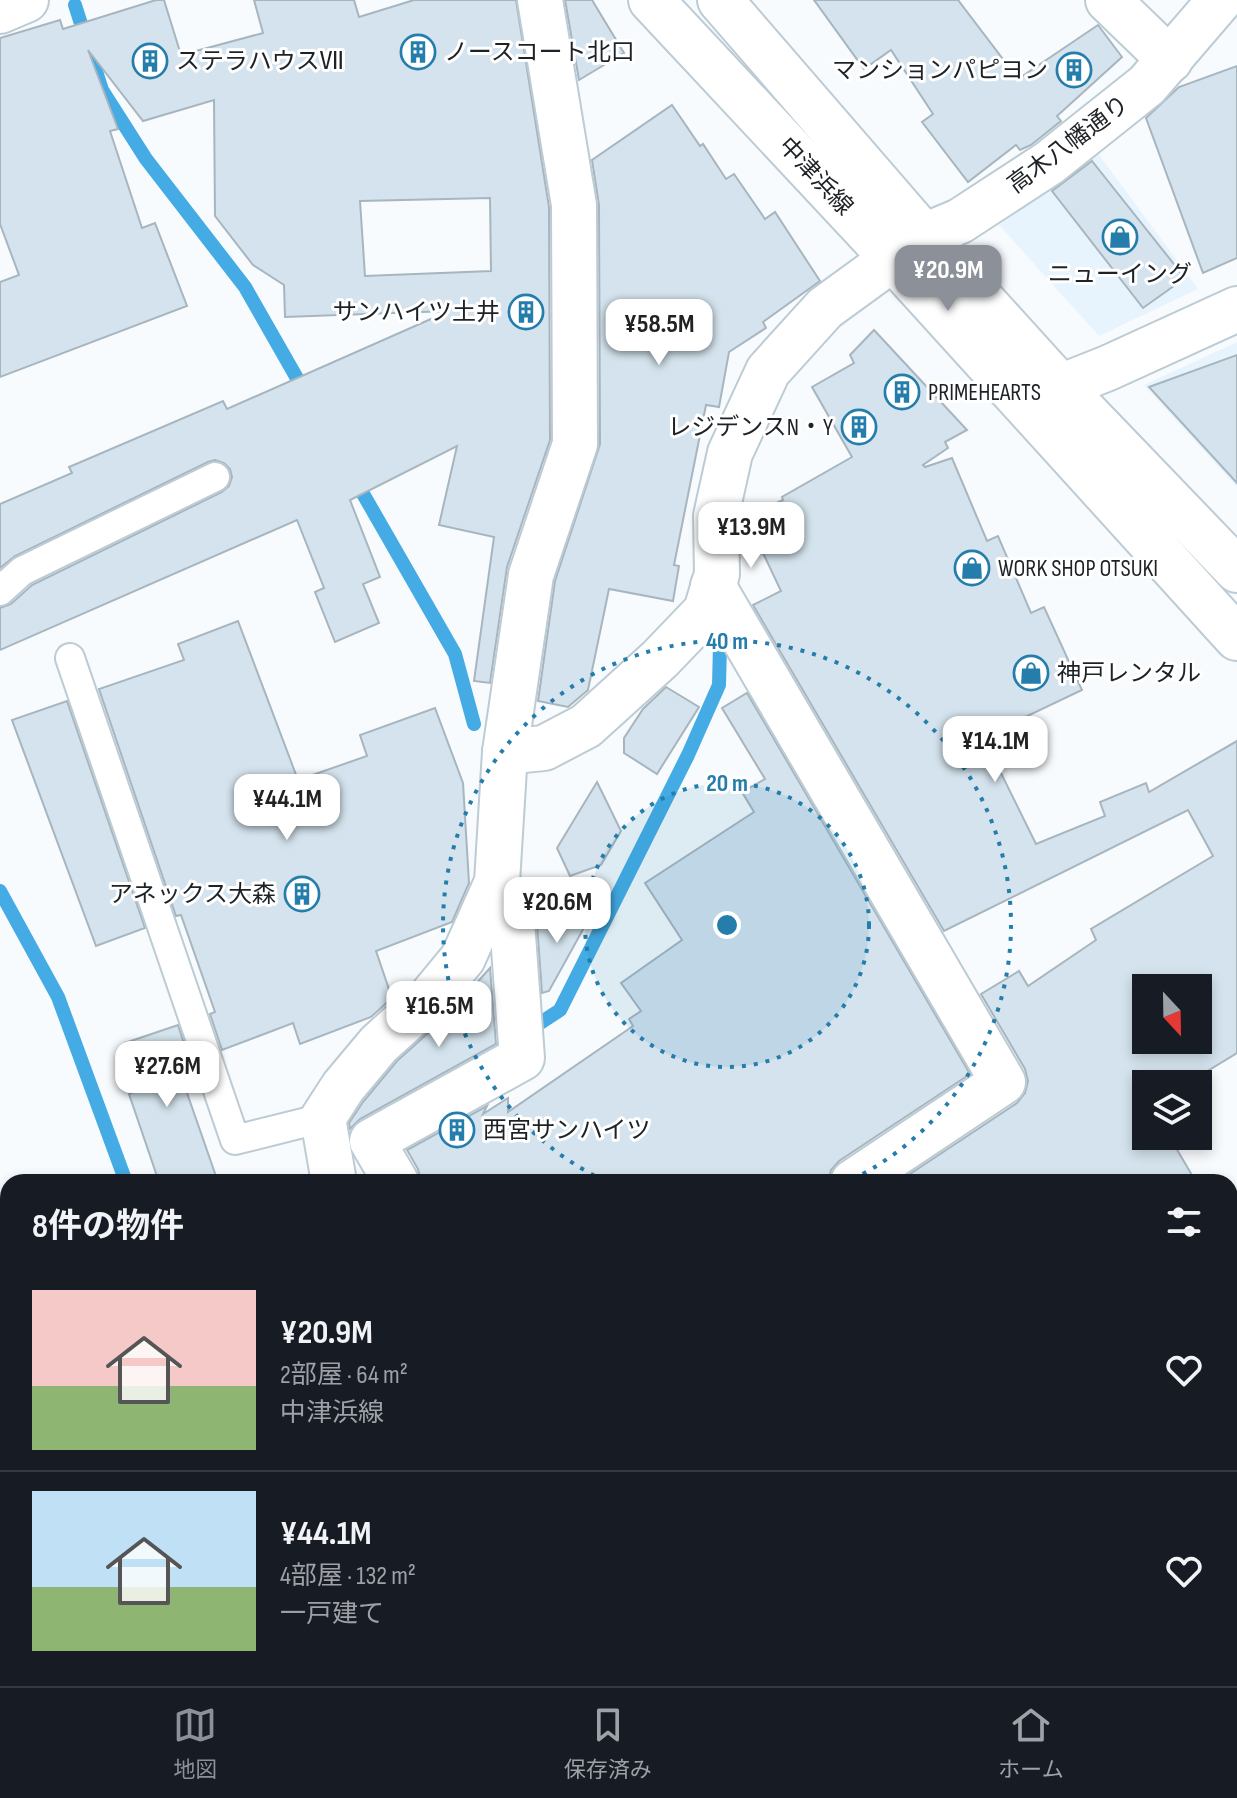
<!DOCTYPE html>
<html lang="ja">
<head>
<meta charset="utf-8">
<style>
	:root { --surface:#171b24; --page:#242831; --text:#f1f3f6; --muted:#9ea1a6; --line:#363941; --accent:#8c9099 }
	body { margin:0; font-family:"Sofia Sans Condensed","Noto Sans JP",sans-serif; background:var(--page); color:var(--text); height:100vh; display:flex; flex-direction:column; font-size:30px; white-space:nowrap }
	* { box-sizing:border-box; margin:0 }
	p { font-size:26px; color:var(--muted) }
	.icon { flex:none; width:44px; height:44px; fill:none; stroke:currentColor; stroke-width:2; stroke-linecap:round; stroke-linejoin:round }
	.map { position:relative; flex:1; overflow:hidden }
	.side { position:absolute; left:0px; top:1174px; width:1238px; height:512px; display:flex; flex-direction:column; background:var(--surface); border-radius:24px 24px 0 0; box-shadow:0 4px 12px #0003 }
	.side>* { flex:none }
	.needle { width:52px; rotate:158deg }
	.fabs { position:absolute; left:1132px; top:974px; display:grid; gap:16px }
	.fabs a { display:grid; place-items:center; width:80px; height:80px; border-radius:0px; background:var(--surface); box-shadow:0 4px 12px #0003; font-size:40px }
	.price { position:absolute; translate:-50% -68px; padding:0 18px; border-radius:16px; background:#fff; color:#222; font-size:26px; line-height:52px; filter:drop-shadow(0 2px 4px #0008) }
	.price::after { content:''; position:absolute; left:50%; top:48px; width:24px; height:18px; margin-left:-12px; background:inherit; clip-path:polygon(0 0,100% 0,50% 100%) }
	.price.selected { background:var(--accent); color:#fff }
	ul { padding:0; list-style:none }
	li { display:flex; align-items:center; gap:24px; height:200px; padding:0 32px }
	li+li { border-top:2px solid var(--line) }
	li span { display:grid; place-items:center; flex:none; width:224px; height:160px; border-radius:0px; color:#555 }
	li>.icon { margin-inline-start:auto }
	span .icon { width:96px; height:96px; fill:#fffc; stroke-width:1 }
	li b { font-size:34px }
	h2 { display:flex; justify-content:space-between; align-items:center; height:96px; padding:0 32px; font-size:34px }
	.dock { display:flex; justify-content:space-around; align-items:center; height:112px; border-top:2px solid var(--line); background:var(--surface); font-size:22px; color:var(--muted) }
	.dock a { display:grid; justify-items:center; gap:4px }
	.dock .selected { color:var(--accent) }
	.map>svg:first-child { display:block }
</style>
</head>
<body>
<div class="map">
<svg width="1237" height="1686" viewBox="0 0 1237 1686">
	<rect width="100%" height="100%" fill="#f8fbfd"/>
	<!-- built -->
	<g fill="#e7f4fd">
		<path d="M1094,148L1198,289L1099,336L999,225Z"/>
		<path d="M1237,342V487L1144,385Z"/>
	</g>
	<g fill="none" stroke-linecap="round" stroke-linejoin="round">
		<!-- stream -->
		<g stroke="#44abe4" stroke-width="14">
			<path d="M75,5L102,90L146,159L245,287L306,394"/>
			<path d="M354,478L455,654L474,724"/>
			<path d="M0,891L58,997L126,1182"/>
			<path d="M528,1031L560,1010L688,755L719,685L720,645"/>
			<path d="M141,1686V1678"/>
		</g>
		<!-- canal -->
		<path stroke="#44abe4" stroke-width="50" d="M610,1678L615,1686"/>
	</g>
	<!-- building -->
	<g fill="#d4e3ed" stroke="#a7b5bf" stroke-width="2" fill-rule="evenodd">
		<path d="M156,0H164L181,55L263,33L254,0H354L359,17L414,0H516L549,207L550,440L507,567L490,683L474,681L494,537L439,525L457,446L350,500L380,577L363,584L379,623L335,642L315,592L324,588L297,520L0,650V608L11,604L32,585L222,492L229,486L232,477L230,469L224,463L215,460L208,462L15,556L0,568V504L72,473L69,467L223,401L227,409L449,311L285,317L284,285L253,265L215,216L214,100L143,121L88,50L118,129L110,131L142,228L155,223L187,306L0,377V282L19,275L0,224V38L60,20L63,29ZM490,198L491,271L365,276L360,201Z"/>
		<path d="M565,0H592L624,53L579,80Z"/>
		<path d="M814,0H958L1018,79L1098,25L1122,57L1057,116L1061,121L1031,145L1020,150L1016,145L968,182L922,122L933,114L891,50L864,69Z"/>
		<path d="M1237,66V258L1203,273L1146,118L1179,87Z"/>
		<path d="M672,105L700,146L703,144L726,179L734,174L765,219L775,212L820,281L763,322L766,328L729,352L719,407L706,405L674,565L679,566L673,601L609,589L588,690L568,707L538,701L555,581L600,444L599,205L592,160Z"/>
		<path d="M1092,161L1185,278L1143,308L1052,191Z"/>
		<path d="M874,330L967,430L945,442L948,448L923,465L925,467L952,458L987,541L998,536L1031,613L1044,607L1082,690L1002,728L1014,752L995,761L1036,844L1105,816L1100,802L1146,783L1149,792L1237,741V1053L1186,1084H1146V1136H1169L1196,1182H898L1017,1103L1025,1093L1028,1081L1025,1069L981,994L1019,971L1028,986L1096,940L1091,929L1213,856L1188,810L944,931L753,605L781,591L746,517L783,500L782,497L852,457L812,387L854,363L850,355ZM1146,988H1198V1040H1146Z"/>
		<path d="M1237,355V483L1149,387Z"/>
		<path d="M238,621L298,780L367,756L360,735L435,708L463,783L469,883L452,922L376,951L392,998L371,1017L300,1044L293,1023L222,1050L210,1014L215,1012L181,915L176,916L99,689L184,660L178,644Z"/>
		<path d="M666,687L699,707L657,774L624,753V738L643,709Z"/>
		<path d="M747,693L970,1074L839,1161L831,1170L828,1182H421L418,1169L407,1150L487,1106L483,1114L508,1098V1112L633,1026L629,1019L641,1011L621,983L682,940L645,883L754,812L742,792L765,779L722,708Z"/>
		<path d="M67,701L145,928L96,946L12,720Z"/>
		<path d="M597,782L621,831L601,865L570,876L557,848Z"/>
		<path d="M591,915L549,991L542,993L537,924L544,918Z"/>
		<path d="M490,968L496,1044L360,1119L350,1129L349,1123L363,1102L397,1061L447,1016Z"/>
		<path d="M178,1025L190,1062L178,1067L218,1182H159L129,1094L134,1092L126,1070L133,1067L125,1043Z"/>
	</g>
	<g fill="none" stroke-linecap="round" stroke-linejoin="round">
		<!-- lane casing -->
		<g stroke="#bccbd4" stroke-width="32">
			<g id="lane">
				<path d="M0,591L22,571L215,477"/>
				<path d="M70,658L235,1140L323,1118"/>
			</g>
		</g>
		<!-- street casing -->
		<g stroke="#bccbd4" stroke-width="48">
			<g id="street">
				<path d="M1108,0L1170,60"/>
				<path d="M0,11L26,0"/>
				<path d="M1027,400L1108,368L1237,309"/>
				<path d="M713,586L1003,1082L853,1182"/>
				<path d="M505,752L544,748L586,726L660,659L706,611L717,574L716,516L730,453L768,371L825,308L924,236L960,221L1049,163L1147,85L1220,0"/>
				<path d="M334,1182L323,1118L343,1087L379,1044L430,998L463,958L497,882L505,752L531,575L575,444L574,205L540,0"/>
				<path d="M396,1182L372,1141L522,1058L511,908L497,882"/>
				<path d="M1230,1250L1237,1246"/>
				<path d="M356,1678V1686"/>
				<path d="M1220,1678L1224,1686"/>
				<path d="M844,1686L854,1678"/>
			</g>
		</g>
		<!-- secondary casing -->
		<g stroke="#bccbd4" stroke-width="48">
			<g id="secondary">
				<path d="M651,0L893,259L1237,638"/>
				<path d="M720,0L924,236L1060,386L1237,570"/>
			</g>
		</g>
		<!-- lane -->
		<use href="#lane" stroke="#fff" stroke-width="28"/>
		<!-- street -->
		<use href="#street" stroke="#fff" stroke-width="44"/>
		<!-- secondary -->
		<use href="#secondary" stroke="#fff" stroke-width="44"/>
	</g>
	<!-- distance rings -->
	<circle cx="727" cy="925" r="142" fill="#247dab" fill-opacity=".12"/>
	<g fill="none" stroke="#247dab" stroke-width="4" stroke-dasharray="4 8">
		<circle cx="727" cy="925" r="142"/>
		<path d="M605 1181A284 284 0 1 1 849 1181"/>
	</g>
	<!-- icons -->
	<defs>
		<g id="building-ring" transform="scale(1.8)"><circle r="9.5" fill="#fff" stroke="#247dab" stroke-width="1.5"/><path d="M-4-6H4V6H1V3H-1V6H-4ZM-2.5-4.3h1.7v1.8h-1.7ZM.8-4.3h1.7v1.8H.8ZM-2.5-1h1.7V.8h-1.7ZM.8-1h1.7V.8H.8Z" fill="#247dab"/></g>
		<g id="shop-ring" transform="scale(1.8)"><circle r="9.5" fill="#fff" stroke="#247dab" stroke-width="1.5"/><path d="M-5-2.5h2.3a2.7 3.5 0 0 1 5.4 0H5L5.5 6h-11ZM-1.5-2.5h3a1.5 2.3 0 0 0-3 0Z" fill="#247dab"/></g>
	</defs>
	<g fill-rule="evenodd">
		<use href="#building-ring" x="418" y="52"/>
		<use href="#building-ring" x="150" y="61"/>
		<use href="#building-ring" x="1074" y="70"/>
		<use href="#shop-ring" x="1120" y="237"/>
		<use href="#building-ring" x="526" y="312"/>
		<use href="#building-ring" x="902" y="392"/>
		<use href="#building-ring" x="859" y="427"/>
		<use href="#shop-ring" x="972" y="568"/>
		<use href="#shop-ring" x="1031" y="673"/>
		<use href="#building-ring" x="302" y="894"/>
		<use href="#building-ring" x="457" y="1130"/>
	</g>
	<g text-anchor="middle" stroke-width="6" stroke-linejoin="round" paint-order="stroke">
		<!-- poi labels -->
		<g font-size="24" fill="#1d2226" stroke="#fff" text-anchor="start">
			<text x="444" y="60">ノースコート北口</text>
			<text x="176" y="69">ステラハウスⅦ</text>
			<text x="1048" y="78" text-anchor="end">マンションパピヨン</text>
			<text x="1120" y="282" text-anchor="middle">ニューイング</text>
			<text x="500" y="320" text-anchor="end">サンハイツ土井</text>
			<text x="928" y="400">PRIMEHEARTS</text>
			<text x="833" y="435" text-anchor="end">レジデンスN・Y</text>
			<text x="998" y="576">WORK SHOP OTSUKI</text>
			<text x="1057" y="681">神戸レンタル</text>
			<text x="276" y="902" text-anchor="end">アネックス大森</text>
			<text x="483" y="1138">西宮サンハイツ</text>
		</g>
		<!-- street labels -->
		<g font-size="24" fill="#1d2226" stroke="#fff">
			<text transform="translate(1068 144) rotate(-37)" y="8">高木八幡通り</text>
			<text transform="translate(816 176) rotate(47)" y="8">中津浜線</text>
		</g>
	</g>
	<circle cx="727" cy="925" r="12" fill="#247dab" stroke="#fff" stroke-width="4"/>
	<g font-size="24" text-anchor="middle" font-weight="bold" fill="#247dab" stroke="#fff" stroke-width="6" stroke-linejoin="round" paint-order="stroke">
		<text x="727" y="649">40 m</text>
		<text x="727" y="791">20 m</text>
	</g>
</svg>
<div class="fabs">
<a><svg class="needle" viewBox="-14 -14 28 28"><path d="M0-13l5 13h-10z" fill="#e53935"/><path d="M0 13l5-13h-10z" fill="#9ea1a6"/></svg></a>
<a><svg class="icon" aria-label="layers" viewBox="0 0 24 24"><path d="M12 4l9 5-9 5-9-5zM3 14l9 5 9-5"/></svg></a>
</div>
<b class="price selected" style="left:948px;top:313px">¥20.9M</b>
<b class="price" style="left:659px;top:367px">¥58.5M</b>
<b class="price" style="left:751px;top:570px">¥13.9M</b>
<b class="price" style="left:995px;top:784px">¥14.1M</b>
<b class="price" style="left:287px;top:842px">¥44.1M</b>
<b class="price" style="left:557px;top:945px">¥20.6M</b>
<b class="price" style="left:439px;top:1049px">¥16.5M</b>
<b class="price" style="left:167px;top:1109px">¥27.6M</b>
<section class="side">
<h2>8件の物件<svg class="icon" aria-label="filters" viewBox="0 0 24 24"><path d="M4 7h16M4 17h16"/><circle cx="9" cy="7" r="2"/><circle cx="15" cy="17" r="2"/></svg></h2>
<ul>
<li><span style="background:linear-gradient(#f6c9c9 60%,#8fb573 0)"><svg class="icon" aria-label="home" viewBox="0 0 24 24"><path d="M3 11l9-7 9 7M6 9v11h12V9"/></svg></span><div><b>¥20.9M</b><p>2部屋 · 64 m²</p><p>中津浜線</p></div><svg class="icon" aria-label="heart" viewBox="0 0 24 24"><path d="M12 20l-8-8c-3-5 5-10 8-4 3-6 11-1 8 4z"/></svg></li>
<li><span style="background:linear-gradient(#bfe0f5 60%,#8fb573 0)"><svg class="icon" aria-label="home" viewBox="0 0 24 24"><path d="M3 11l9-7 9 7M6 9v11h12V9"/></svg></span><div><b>¥44.1M</b><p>4部屋 · 132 m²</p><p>一戸建て</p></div><svg class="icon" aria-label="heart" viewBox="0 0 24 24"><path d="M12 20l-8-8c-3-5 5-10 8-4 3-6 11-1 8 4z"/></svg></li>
</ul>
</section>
</div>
<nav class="dock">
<a class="selected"><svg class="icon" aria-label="map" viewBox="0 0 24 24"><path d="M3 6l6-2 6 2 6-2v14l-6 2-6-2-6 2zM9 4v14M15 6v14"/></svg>地図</a>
<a><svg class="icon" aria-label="saved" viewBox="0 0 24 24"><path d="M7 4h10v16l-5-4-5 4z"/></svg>保存済み</a>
<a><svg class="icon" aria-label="home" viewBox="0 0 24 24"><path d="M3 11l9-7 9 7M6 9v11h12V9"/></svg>ホーム</a>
</nav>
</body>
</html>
